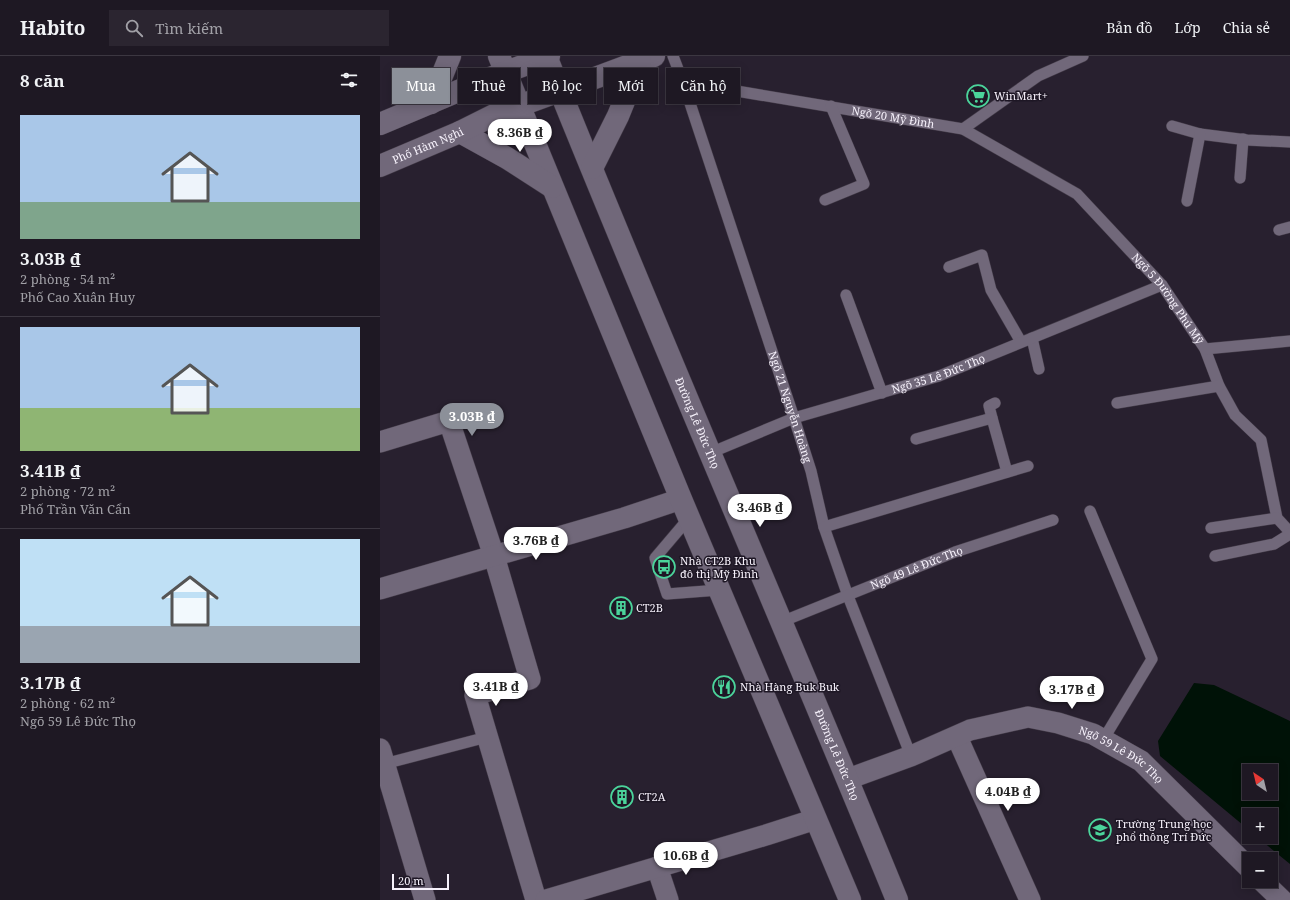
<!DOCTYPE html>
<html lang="vi">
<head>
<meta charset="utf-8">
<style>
	:root { --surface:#1e1823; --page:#2b2530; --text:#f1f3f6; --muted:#a1a0a6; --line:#3c3741; --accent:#8c9099 }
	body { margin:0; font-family:"Noto Serif",serif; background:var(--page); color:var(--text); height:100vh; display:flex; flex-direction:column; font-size:15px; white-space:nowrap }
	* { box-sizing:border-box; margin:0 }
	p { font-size:13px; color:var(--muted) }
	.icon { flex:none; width:22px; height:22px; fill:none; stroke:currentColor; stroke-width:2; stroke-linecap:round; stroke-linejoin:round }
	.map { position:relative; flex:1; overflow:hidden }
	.side { display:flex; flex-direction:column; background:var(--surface); width:380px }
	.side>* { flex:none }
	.top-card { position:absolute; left:12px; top:12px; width:380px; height:36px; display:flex; gap:8px }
	.needle { width:26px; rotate:325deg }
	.fabs { position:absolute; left:862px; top:708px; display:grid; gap:8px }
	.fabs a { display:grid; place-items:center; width:36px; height:36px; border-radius:0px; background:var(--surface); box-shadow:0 2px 10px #0003,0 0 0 1px var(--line); font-size:20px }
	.scale { position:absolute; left:12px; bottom:10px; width:57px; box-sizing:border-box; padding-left:4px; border:2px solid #f7f2fc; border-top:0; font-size:11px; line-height:14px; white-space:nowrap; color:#f7f2fc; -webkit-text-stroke:3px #1e1725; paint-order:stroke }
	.price { position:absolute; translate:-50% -34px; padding:0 9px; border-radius:14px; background:#fff; color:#222; font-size:13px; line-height:26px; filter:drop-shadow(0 1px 2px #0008) }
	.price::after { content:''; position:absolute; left:50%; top:24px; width:12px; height:9px; margin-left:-6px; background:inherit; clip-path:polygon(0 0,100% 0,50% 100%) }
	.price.on { background:var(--accent); color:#fff }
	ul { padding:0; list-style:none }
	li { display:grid; align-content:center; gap:8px; height:212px; padding:0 20px }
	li+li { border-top:1px solid var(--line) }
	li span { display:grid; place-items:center; height:124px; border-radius:0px; color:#555 }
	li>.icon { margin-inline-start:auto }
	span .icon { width:72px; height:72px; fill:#fffc; stroke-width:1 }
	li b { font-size:17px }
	h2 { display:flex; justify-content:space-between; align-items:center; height:48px; padding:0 20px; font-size:17px }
	.chip { padding:0 14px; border-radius:0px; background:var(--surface); box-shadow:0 2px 10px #0003,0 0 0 1px var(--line); font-size:14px; line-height:36px }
	.chip.on { background:var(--accent); color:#fff }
	header { display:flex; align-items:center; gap:24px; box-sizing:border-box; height:56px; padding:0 20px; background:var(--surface); border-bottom:1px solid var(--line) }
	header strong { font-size:19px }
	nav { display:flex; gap:22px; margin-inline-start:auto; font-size:14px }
	.search { width:280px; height:36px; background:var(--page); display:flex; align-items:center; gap:10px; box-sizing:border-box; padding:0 14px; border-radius:0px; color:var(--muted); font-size:15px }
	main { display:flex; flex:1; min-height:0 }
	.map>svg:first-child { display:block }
</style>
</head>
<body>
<header>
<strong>Habito</strong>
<div class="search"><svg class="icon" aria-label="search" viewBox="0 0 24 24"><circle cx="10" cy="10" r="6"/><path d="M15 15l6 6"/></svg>Tìm kiếm</div>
<nav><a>Bản đồ</a><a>Lớp</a><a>Chia sẻ</a></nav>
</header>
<main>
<section class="side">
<h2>8 căn<svg class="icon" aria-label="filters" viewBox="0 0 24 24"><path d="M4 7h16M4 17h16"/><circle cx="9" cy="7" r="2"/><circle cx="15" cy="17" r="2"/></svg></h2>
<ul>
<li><span style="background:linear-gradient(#a9c7e8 70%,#7fa58c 0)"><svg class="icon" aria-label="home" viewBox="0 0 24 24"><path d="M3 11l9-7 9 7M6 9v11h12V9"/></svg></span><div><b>3.03B ₫</b><p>2 phòng · 54 m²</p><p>Phố Cao Xuân Huy</p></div></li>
<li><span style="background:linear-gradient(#a9c7e8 65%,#8fb573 0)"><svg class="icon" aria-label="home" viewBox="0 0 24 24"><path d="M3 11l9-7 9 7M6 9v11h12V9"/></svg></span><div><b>3.41B ₫</b><p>2 phòng · 72 m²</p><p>Phố Trần Văn Cẩn</p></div></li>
<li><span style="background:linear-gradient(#bfe0f5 70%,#9aa5b1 0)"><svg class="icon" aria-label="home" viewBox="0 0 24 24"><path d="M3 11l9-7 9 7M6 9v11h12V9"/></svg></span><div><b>3.17B ₫</b><p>2 phòng · 62 m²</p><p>Ngõ 59 Lê Đức Thọ</p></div></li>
</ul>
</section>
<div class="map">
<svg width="910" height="844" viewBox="0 0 910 844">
	<rect width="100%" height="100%" fill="#28202f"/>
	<!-- water -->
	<path fill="#001207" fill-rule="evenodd" d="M814,627L834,629L910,665V808L877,781H891V759H869V774L780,700L778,685ZM869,715H891V737H869Z"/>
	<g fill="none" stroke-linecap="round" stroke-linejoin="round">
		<!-- lane casing -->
		<g stroke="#443c49" stroke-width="12">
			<g id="lane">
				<path id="s1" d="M293,0L303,26L414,362L431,415L444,471L468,540L531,700"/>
				<path id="s2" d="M303,26L583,73L697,138L782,229L825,293L839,330L855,359L881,384L897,462L910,476"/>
				<path d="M792,70L820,78L867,84L910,86"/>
				<path d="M583,73L658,20L703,0"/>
				<path d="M860,122L863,83"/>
				<path d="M445,144L484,128L451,50"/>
				<path d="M807,145L820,78"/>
				<path d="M899,174L910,171"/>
				<path d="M569,211L602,199L611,234L641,286"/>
				<path d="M466,239L502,337"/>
				<path d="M652,282L659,313"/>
				<path d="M825,293L910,285"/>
				<path d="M737,347L839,330"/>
				<path d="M612,362L609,350L615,347"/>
				<path d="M536,383L612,362L627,416"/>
				<path id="s3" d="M330,397L414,362L559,320L782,229"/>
				<path d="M710,455L772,603L723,684"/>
				<path d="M309,462L275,502L287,538L339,534"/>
				<path d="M444,471L648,410"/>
				<path d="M831,472L897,462"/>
				<path d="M835,500L894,488L910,478"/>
				<path id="s4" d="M401,566L575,496L673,464"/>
				<path d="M4,708L107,681"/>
			</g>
		</g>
		<!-- street casing -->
		<g stroke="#443c49" stroke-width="22">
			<g id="street">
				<path d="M0,386L69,365L114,500L150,623L95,639L156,844"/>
				<path d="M0,533L244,462L301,443"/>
				<path d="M577,681L650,844"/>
				<path d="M0,693L45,844"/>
				<path id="s5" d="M468,723L531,700L590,674L648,661L678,667L713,678L761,705L869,812"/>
				<path d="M277,811L288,844"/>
				<path d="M882,825L902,844"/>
				<path d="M166,844L386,779L436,763"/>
			</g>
		</g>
		<!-- secondary casing -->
		<g stroke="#443c49" stroke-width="23">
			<g id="secondary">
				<path d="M119,0L301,443L470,844"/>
				<path id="s6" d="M166,0C279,283 402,562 517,844"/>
				<path d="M51,47L70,0"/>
				<path d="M0,68L102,25L169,0"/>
				<path d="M80,76L127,102L172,131"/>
				<path id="s7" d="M0,110L80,76L116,58L180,35L274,0"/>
				<path d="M212,112L238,60L260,6"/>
			</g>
		</g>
		<!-- lane -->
		<use href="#lane" stroke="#71687a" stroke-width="11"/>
		<!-- street -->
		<use href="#street" stroke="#71687a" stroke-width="21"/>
		<!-- secondary -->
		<use href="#secondary" stroke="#71687a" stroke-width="22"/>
	</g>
	<!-- icons -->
	<defs>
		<g id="supermarket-ring" transform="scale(1.15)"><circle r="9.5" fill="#1e1725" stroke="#4bd49b" stroke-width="1.5"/><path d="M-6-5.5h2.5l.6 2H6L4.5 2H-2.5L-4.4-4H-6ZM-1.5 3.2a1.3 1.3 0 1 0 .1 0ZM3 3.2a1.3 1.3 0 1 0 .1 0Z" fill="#4bd49b"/></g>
		<g id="bus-ring" transform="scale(1.15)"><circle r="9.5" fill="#1e1725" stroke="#4bd49b" stroke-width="1.5"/><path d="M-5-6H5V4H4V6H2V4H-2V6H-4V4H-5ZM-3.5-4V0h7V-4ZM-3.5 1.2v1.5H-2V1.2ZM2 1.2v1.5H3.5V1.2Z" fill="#4bd49b"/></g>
		<g id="building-ring" transform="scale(1.15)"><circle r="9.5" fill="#1e1725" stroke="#4bd49b" stroke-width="1.5"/><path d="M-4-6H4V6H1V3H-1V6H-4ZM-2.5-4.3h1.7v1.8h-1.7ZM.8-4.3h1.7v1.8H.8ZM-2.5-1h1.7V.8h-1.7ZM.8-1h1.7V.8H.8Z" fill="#4bd49b"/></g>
		<g id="restaurant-ring" transform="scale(1.15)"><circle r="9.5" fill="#1e1725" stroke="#4bd49b" stroke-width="1.5"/><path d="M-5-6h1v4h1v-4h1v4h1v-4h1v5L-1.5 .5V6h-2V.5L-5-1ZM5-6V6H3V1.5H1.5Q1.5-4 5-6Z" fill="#4bd49b"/></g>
		<g id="school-ring" transform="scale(1.15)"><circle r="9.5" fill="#1e1725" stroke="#4bd49b" stroke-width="1.5"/><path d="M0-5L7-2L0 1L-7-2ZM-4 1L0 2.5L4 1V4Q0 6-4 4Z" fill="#4bd49b"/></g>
	</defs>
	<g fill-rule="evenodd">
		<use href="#supermarket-ring" x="598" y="40"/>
		<use href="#bus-ring" x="284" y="511"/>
		<use href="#building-ring" x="241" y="552"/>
		<use href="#restaurant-ring" x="344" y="631"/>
		<use href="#building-ring" x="242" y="741"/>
		<use href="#school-ring" x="720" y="774"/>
	</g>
	<g text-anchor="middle" stroke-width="3" stroke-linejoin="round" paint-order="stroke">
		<!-- poi labels -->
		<g font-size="11" fill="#f7f2fc" stroke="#1e1725" text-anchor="start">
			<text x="614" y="44">WinMart+</text>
			<text x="300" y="509">Nhà CT2B Khu<tspan x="300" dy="13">đô thị Mỹ Đình</tspan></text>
			<text x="256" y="556">CT2B</text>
			<text x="360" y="635">Nhà Hàng Buk Buk</text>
			<text x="258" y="745">CT2A</text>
			<text x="736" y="772">Trường Trung học<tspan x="736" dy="13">phổ thông Trí Đức</tspan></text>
		</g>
		<!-- street labels -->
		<g font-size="11" fill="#f7f2fc" stroke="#1e1725">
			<text dy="4" stroke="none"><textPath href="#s2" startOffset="213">Ngõ 20 Mỹ Đình</textPath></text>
			<text dy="4" stroke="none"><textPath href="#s7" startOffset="52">Phố Hàm Nghi</textPath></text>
			<text dy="4" stroke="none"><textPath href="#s2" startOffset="554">Ngõ 5 Đường Phú Mỹ</textPath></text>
			<text dy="4" stroke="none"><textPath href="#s3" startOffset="242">Ngõ 35 Lê Đức Thọ</textPath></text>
			<text dy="4" stroke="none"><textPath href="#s1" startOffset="370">Ngõ 21 Nguyễn Hoàng</textPath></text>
			<text dy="4" stroke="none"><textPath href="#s6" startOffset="397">Đường Lê Đức Thọ</textPath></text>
			<text dy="4" stroke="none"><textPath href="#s4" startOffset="146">Ngõ 49 Lê Đức Thọ</textPath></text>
			<text dy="4" stroke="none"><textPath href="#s6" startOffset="757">Đường Lê Đức Thọ</textPath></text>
			<text dy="4" stroke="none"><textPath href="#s5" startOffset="293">Ngõ 59 Lê Đức Thọ</textPath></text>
		</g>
	</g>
</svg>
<div class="fabs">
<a><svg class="needle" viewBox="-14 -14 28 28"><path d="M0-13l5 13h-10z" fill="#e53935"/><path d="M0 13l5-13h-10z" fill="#a1a0a6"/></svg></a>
<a>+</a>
<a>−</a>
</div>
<div class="scale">20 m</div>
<b class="price" style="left:140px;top:97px">8.36B ₫</b>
<b class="price on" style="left:92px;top:381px">3.03B ₫</b>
<b class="price" style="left:380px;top:472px">3.46B ₫</b>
<b class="price" style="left:156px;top:505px">3.76B ₫</b>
<b class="price" style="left:116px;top:651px">3.41B ₫</b>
<b class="price" style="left:692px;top:654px">3.17B ₫</b>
<b class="price" style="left:628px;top:756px">4.04B ₫</b>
<b class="price" style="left:306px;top:820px">10.6B ₫</b>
<div class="top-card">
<a class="chip on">Mua</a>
<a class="chip">Thuê</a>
<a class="chip">Bộ lọc</a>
<a class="chip">Mới</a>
<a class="chip">Căn hộ</a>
</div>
</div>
</main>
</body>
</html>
